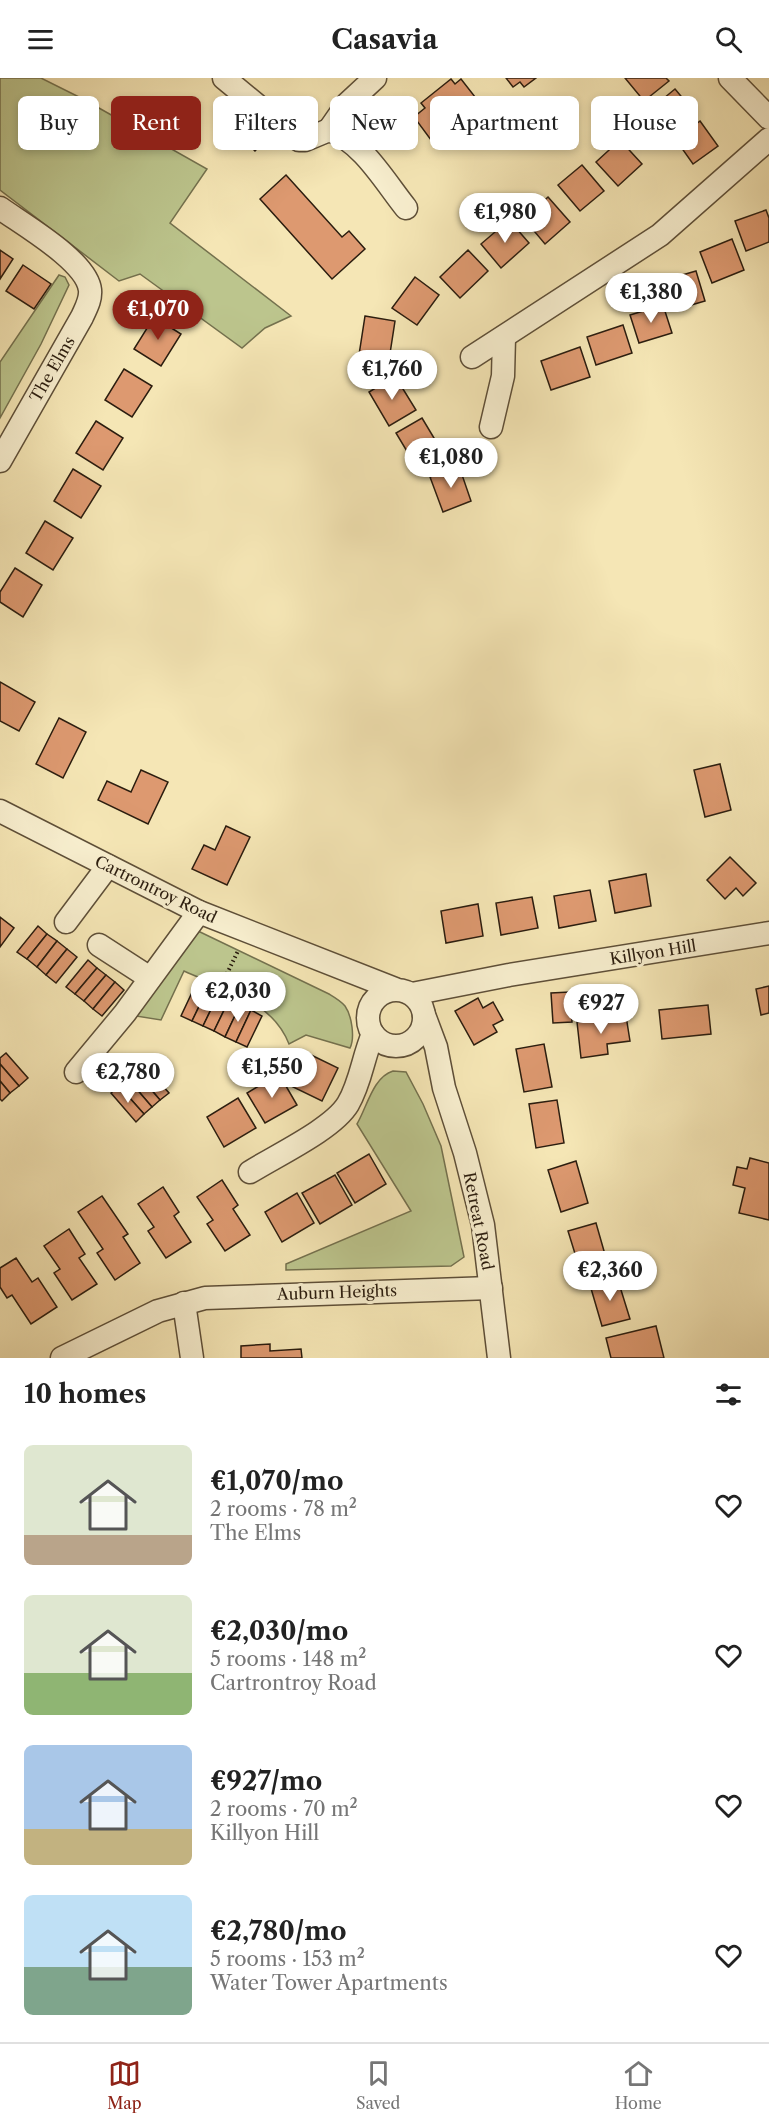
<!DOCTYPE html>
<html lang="en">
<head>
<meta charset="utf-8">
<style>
	:root { --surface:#fff; --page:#f2f2f2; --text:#222; --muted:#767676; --line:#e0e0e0; --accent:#8f2418 }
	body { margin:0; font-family:"Libre Caslon Text",serif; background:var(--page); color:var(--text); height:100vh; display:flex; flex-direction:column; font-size:22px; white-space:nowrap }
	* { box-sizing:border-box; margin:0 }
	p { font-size:20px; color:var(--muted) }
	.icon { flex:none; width:33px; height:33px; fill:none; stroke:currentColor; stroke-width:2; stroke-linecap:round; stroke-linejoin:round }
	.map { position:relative; height:1280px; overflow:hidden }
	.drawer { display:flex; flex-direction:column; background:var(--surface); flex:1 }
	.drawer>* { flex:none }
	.hud { position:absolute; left:18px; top:18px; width:734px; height:54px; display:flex; gap:12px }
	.price { position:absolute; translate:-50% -51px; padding:0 14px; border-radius:21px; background:#fff; color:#222; font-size:20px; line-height:39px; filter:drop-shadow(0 2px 3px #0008) }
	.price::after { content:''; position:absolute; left:50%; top:36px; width:18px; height:14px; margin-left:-9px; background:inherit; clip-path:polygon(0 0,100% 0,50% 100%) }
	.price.active { background:var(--accent); color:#fff }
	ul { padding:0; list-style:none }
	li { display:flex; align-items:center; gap:18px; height:150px; padding:0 24px }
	li span { display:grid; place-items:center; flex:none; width:168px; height:120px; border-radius:9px; color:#555 }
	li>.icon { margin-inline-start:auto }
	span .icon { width:72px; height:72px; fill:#fffc; stroke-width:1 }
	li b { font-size:26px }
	h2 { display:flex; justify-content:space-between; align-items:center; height:72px; padding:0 24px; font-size:26px }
	.tag { padding:0 21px; border-radius:9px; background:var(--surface); box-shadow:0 3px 9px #0003; font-size:21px; line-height:54px }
	.tag.active { background:var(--accent); color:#fff }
	header { display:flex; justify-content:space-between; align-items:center; height:78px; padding:0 24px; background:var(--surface); font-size:27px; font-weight:800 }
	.menu { display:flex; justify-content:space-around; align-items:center; height:84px; border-top:2px solid var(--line); background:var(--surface); font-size:16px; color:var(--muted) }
	.menu a { display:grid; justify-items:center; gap:3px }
	.menu .active { color:var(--accent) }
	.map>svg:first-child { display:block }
</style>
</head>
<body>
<header><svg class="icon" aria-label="menu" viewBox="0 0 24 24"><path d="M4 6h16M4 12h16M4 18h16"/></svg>Casavia<svg class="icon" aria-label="search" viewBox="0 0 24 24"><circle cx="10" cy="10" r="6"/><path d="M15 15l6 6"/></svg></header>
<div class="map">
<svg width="769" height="1280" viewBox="0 0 769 1280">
	<rect width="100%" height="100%" fill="#f5e6b5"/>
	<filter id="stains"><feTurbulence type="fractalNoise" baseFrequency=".00333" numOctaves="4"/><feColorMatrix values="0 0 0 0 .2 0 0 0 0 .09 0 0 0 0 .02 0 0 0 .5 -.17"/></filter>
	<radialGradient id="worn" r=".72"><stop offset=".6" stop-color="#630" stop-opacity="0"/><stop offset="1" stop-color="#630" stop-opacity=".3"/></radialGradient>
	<!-- green -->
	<g fill="#bcc58d" stroke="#74714e" stroke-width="1.5">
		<path d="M0,0H41L83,21L207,91L170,145L291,238L265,250L242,270L140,196L119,203L0,112Z"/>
		<path d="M59,197L65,199L69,207L41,266L0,340V284Z"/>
		<path d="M198,853L329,916C334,919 341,923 345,928C352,938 355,960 350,970L306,957L289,966C272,922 223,911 184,893L161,942L136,938Z"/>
		<path d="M393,993L406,994L423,1026L441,1068L464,1179L451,1188L286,1192V1186L411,1133L357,1046C367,1029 373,999 393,993Z"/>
	</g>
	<!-- building -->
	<g fill="#dd9970" stroke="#2b1d0f" stroke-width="1.5">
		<path d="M506,0H536L524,9L520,4L513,9Z"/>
		<path d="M625,0H666L669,3L644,23Z"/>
		<path d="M451,1L455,6L461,1L479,24L472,29L478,35L447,60L442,53L431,62L414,39L425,30L421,25Z"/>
		<path d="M675,11L695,35L671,54L652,30Z"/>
		<path d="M248,32L272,55L255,73L231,49Z"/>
		<path d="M700,43L718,68L693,86L676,62Z"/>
		<path d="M620,62L642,86L618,108L596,84Z"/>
		<path d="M582,87L604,113L580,133L558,107Z"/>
		<path d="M286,97L342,159L349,153L365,171L332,201L260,121Z"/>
		<path d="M548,119L570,144L545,166L524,141Z"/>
		<path d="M766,132L769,140V164L746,173L735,143Z"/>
		<path d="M509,142L529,165L501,190L481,166Z"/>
		<path d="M732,161L744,192L712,205L700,174Z"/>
		<path d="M0,172L13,181L0,201Z"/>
		<path d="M468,172L488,193L460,220L440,199Z"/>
		<path d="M23,187L51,206L34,231L6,213Z"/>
		<path d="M696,193L705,223L674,232L665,202Z"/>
		<path d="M415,199L439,217L417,247L392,230Z"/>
		<path d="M663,227L672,255L639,265L630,237Z"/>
		<path d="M365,238L395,243L389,282L359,277Z"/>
		<path d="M154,239L181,256L161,288L134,271Z"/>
		<path d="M623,247L632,275L596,287L587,259Z"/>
		<path d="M580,269L590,299L551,312L541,283Z"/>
		<path d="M124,291L152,308L132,339L105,322Z"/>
		<path d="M395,298L416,332L389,348L369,314Z"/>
		<path d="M422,340L440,370L414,385L396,355Z"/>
		<path d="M96,343L123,360L103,392L76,375Z"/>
		<path d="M459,388L471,423L443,434L430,399Z"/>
		<path d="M73,391L101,408L81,440L54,423Z"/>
		<path d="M45,443L73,460L53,492L26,475Z"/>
		<path d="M15,490L42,507L23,539L0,524V514Z"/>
		<path d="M0,604L35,624L19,653L0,643Z"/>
		<path d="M59,640L86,654L63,700L36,686Z"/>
		<path d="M720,686L731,732L705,739L694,692Z"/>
		<path d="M141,692L168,704L148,746L98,722L107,703L131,714Z"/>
		<path d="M226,748L250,759L227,807L192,791L204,767L215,772Z"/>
		<path d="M730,779L756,805L743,818L736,810L725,821L707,802Z"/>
		<path d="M646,796L651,828L615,835L609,803Z"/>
		<path d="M590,812L596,843L559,850L554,818Z"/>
		<path d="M532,819L538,850L501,857L496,825Z"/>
		<path d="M478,826L483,858L446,865L441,833Z"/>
		<path d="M0,839L14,850L0,869Z"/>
		<path d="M38,848L47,856L27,881L17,874Z"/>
		<path d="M47,856L57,863L37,889L27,881Z"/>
		<path d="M57,863L67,871L46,897L37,889Z"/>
		<path d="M67,871L77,879L56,905L46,897Z"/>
		<path d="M88,882L97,890L75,916L66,909Z"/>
		<path d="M97,890L106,897L84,923L75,916Z"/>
		<path d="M106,897L115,904L93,931L84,923Z"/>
		<path d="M115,904L124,912L102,938L93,931Z"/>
		<path d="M196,906L207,912L192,943L181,938Z"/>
		<path d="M769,908V935L761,937L756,911Z"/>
		<path d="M207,912L218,917L203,948L192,943Z"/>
		<path d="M570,914L572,944L553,945L551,915Z"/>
		<path d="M218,917L229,922L214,953L203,948Z"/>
		<path d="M478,920L483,930L493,924L503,942L493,947L497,954L474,967L455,933Z"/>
		<path d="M229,922L240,927L225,959L214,953Z"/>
		<path d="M240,927L251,932L236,964L225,959Z"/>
		<path d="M708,927L711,956L662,961L659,932Z"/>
		<path d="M251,932L262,938L247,969L236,964Z"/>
		<path d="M626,938L630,963L607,966L608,976L581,980L577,944Z"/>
		<path d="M544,966L552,1009L524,1014L516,971Z"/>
		<path d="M6,975L28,1000L19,1008L0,986V980Z"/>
		<path d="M307,975L338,990L322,1023L291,1008Z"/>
		<path d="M0,986L19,1008L10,1015L0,1003Z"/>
		<path d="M144,987L169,1015L160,1022L136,994Z"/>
		<path d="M136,994L160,1022L152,1029L128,1001Z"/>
		<path d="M279,996L297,1027L265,1045L247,1015Z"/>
		<path d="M128,1001L152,1029L144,1036L119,1008Z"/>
		<path d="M0,1003L10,1015L2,1023L0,1021Z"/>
		<path d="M119,1008L144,1036L136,1044L111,1015Z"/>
		<path d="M238,1020L256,1050L224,1069L207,1039Z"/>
		<path d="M557,1022L564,1065L536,1070L529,1026Z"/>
		<path d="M369,1076L386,1106L355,1125L337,1095Z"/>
		<path d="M750,1080L769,1085V1142L739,1135L745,1110L733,1107L737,1089L747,1091Z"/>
		<path d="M576,1083L588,1125L561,1134L548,1092Z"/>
		<path d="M335,1097L352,1127L320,1146L302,1115Z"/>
		<path d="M222,1102L238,1127L233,1131L250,1157L225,1173L207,1146L213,1142L197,1119Z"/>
		<path d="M163,1109L179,1134L174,1138L191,1164L166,1180L148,1153L154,1149L138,1126Z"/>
		<path d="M297,1115L314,1145L282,1164L265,1134Z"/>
		<path d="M102,1118L128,1156L123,1159L140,1185L115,1202L97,1175L103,1171L78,1134Z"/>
		<path d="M596,1145L608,1187L581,1195L568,1153Z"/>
		<path d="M69,1151L85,1176L79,1180L97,1206L72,1222L54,1195L60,1191L44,1168Z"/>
		<path d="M16,1180L32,1204L38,1200L57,1229L31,1246L12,1217L7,1220L0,1209V1190Z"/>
		<path d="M617,1199L630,1241L602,1248L590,1207Z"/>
		<path d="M656,1248L664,1280H611L606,1260Z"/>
		<path d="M270,1266V1273L301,1271L302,1280H241V1268Z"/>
	</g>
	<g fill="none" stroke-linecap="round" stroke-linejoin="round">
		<!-- minor casing -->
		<g stroke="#5e4f38" stroke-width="25">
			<g id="minor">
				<path d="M224,0L299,62H305L329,52C362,63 385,104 406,130"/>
				<path d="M730,0L769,40"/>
				<path d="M329,52L347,26L375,0"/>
				<path d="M0,130C22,146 87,183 90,212C91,222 86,230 82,239L0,383"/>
				<path d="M472,279L660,157L769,61"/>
				<path d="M491,349L503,298L504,259"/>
				<path d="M0,733L199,834L395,911"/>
				<path d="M66,844L108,788"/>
				<path d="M99,867L150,900"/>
				<circle cx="396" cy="940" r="28"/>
				<path d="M412,916L509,897L769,855"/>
				<path d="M424,937L436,969L444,1010L465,1075L483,1147L499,1280"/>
				<path d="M76,994L125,935L199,834"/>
				<path d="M250,1094C277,1077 333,1051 348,1026C361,1004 363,979 373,956"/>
				<path d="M184,1225L192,1280"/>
				<path d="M62,1280L158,1233L205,1220L491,1210"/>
			</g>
		</g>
		<!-- path -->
		<path stroke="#2b1d0f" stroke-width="4" stroke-dasharray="1.5 3" stroke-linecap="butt" d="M219,912L238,873"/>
		<!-- minor -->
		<use href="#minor" stroke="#f8efcf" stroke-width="22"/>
	</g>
	<g text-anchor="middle" stroke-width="6" stroke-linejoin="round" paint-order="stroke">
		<!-- street labels -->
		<g font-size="16" fill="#2b1d0f" stroke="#f8efcf">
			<text transform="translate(52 291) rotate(-60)" y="6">The Elms</text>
			<text transform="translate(156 811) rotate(26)" y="6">Cartrontroy Road</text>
			<text transform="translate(653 874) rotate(-9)" y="6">Killyon Hill</text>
			<text transform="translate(479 1143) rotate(79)" y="6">Retreat Road</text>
			<text transform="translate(337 1214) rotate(-2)" y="6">Auburn Heights</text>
		</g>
	</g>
	<rect width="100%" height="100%" filter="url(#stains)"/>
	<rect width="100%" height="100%" fill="url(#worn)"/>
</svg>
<b class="price" style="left:505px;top:166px">€1,980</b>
<b class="price" style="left:651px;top:246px">€1,380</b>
<b class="price active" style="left:158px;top:263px">€1,070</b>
<b class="price" style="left:392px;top:323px">€1,760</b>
<b class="price" style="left:451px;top:411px">€1,080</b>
<b class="price" style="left:238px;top:945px">€2,030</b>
<b class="price" style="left:601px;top:957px">€927</b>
<b class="price" style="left:272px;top:1021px">€1,550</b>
<b class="price" style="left:128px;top:1026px">€2,780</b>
<b class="price" style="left:610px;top:1224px">€2,360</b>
<div class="hud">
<a class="tag">Buy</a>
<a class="tag active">Rent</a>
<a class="tag">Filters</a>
<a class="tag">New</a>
<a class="tag">Apartment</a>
<a class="tag">House</a>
</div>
</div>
<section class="drawer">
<h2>10 homes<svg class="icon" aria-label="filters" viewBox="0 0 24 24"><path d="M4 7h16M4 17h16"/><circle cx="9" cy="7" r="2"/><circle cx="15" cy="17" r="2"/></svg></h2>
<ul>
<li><span style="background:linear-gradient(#dfe7d0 75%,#b9a48a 0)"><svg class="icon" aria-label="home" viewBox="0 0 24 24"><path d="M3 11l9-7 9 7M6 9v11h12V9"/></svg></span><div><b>€1,070/mo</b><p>2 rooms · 78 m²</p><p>The Elms</p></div><svg class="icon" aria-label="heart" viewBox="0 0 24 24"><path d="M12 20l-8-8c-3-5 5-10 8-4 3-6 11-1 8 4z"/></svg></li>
<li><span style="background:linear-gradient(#dfe7d0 65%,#8fb573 0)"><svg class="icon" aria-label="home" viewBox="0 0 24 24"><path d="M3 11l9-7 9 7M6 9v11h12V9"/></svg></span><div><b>€2,030/mo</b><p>5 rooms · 148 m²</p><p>Cartrontroy Road</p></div><svg class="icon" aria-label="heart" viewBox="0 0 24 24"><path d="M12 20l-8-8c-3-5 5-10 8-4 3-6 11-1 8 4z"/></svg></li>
<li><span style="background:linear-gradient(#a9c7e8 70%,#c2b280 0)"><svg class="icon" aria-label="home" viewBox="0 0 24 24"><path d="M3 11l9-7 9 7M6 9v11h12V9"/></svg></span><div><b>€927/mo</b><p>2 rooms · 70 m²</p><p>Killyon Hill</p></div><svg class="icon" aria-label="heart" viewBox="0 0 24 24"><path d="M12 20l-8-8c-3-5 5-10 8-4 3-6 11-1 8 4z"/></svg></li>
<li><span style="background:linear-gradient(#bfe0f5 60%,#7fa58c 0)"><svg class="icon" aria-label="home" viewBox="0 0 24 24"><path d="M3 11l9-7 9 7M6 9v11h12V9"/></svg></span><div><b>€2,780/mo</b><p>5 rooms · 153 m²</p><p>Water Tower Apartments</p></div><svg class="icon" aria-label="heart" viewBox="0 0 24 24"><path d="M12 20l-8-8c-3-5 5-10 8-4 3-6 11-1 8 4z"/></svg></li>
</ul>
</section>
<nav class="menu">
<a class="active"><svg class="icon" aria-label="map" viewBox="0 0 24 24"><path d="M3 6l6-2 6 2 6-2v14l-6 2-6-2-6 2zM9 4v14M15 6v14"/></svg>Map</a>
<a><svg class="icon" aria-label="saved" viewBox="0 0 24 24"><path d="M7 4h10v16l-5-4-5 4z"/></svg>Saved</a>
<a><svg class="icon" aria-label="home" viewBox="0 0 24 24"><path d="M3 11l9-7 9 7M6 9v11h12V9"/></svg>Home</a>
</nav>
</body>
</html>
